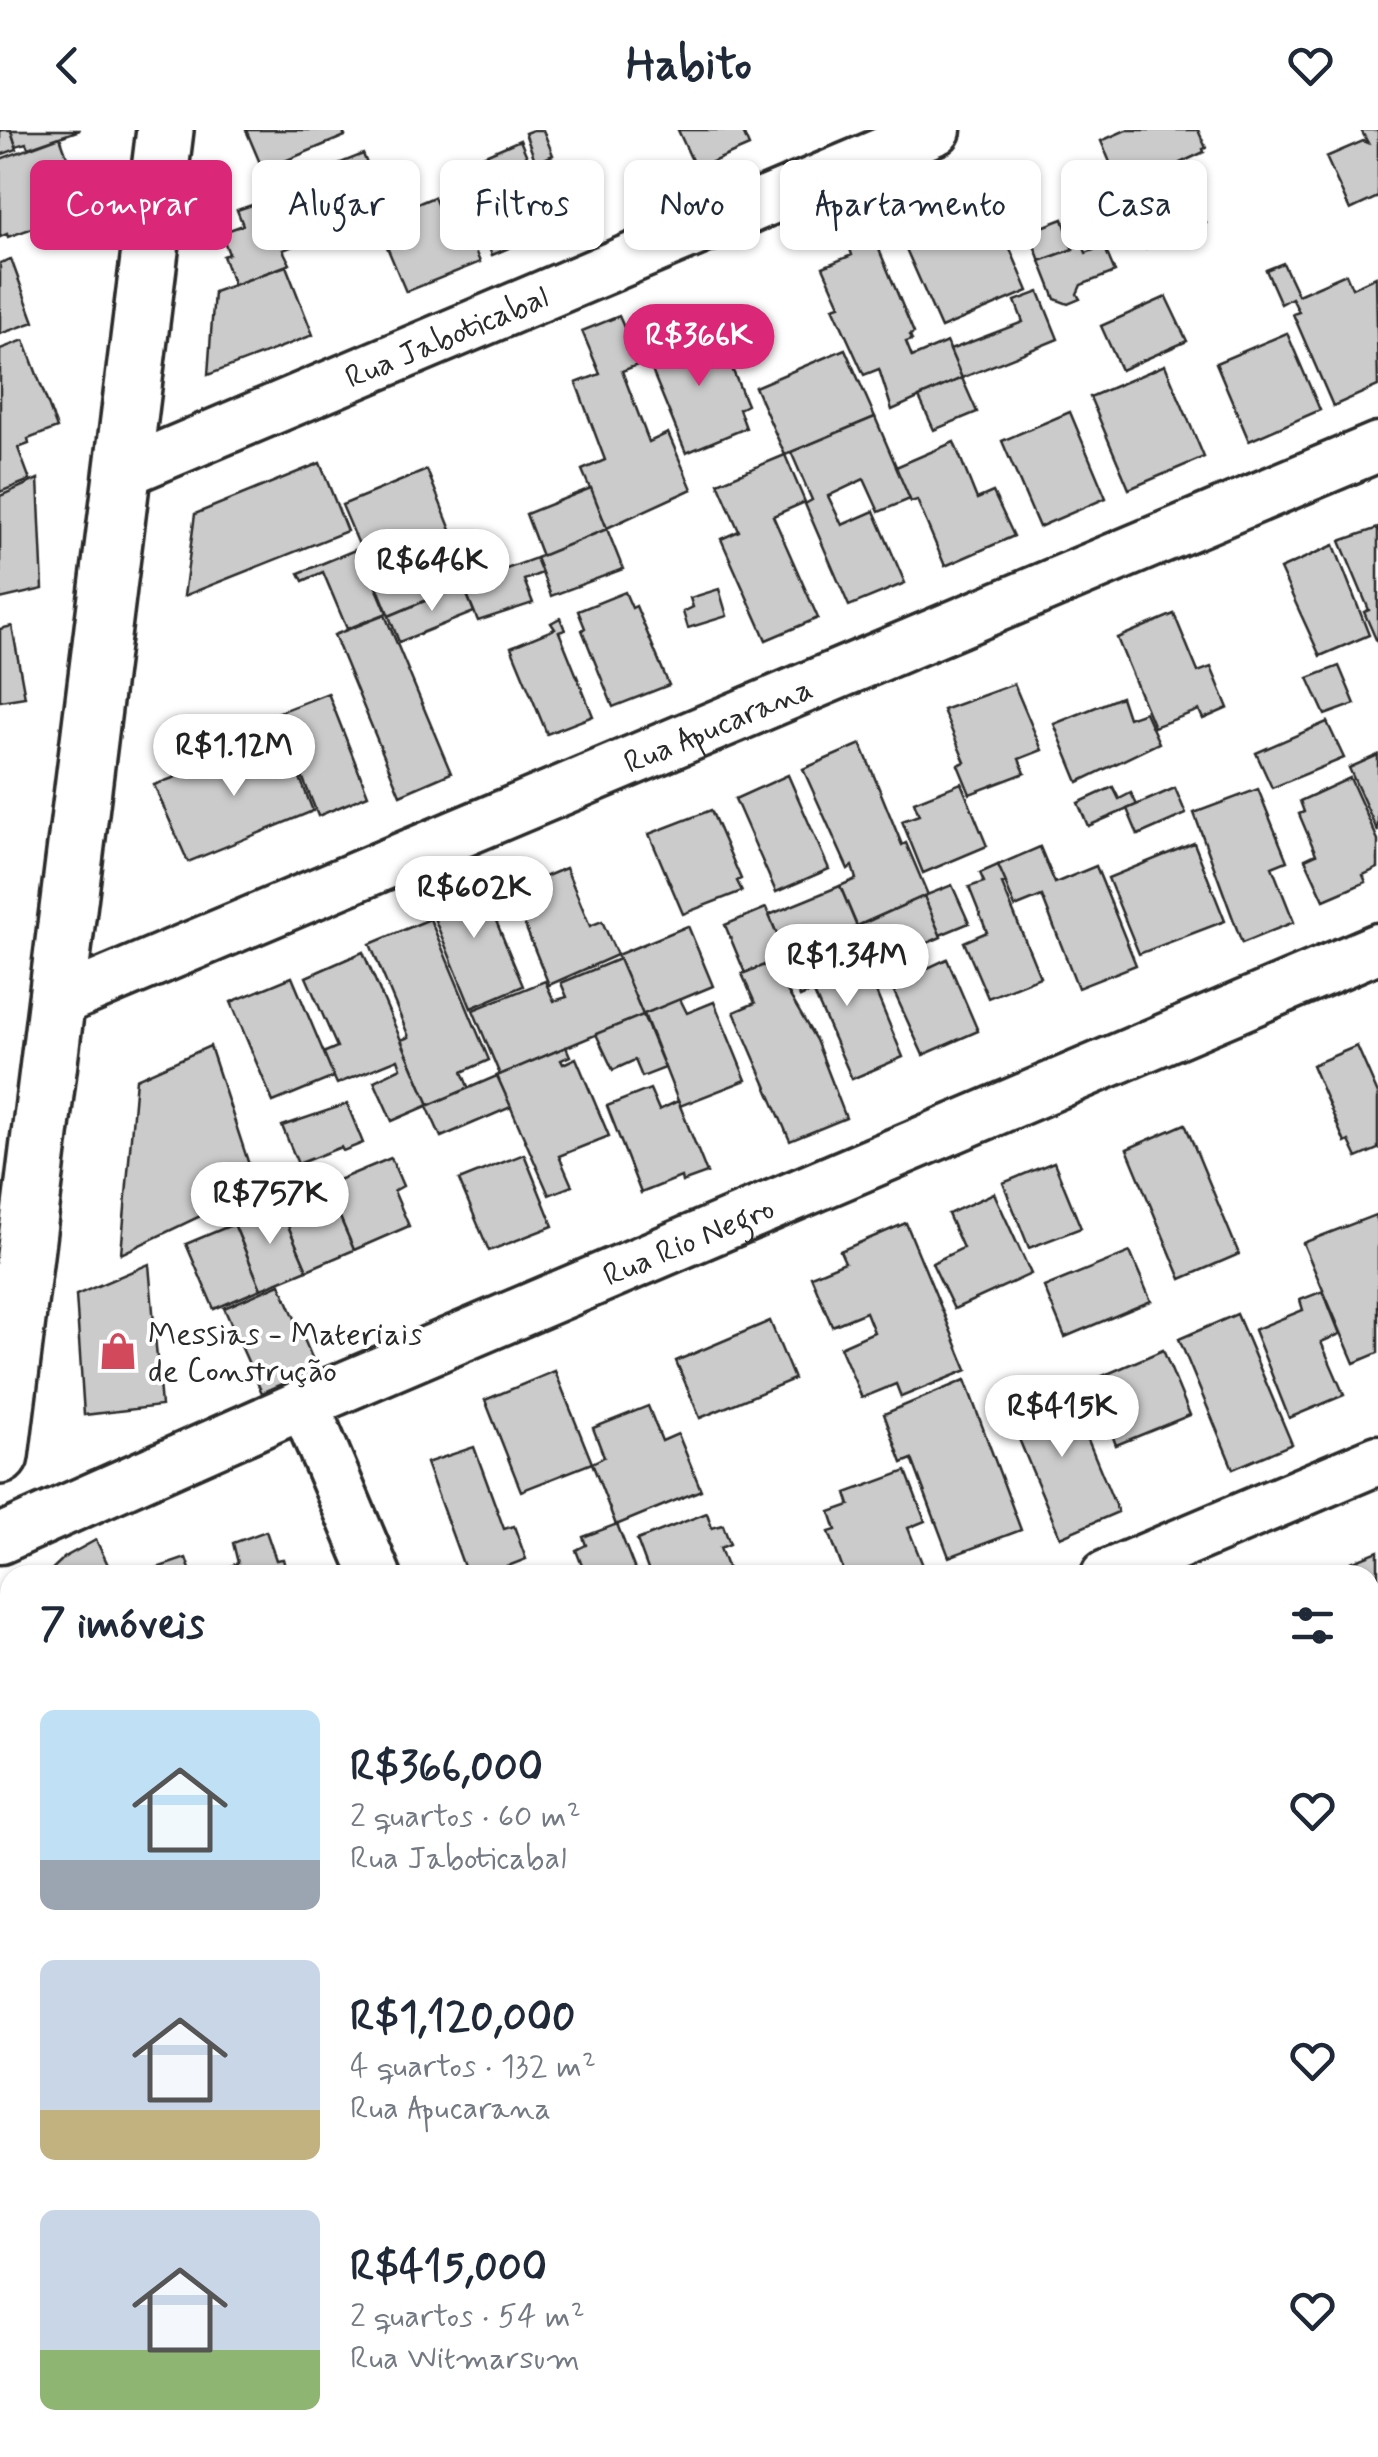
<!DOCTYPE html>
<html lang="pt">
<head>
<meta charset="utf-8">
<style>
	:root { --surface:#fff; --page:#f2f2f3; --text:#1f2937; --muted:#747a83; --accent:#db2777 }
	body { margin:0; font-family:Mynerve,sans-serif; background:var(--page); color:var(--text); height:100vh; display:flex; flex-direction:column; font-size:38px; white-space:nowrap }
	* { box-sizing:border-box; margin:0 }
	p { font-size:32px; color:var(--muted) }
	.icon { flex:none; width:55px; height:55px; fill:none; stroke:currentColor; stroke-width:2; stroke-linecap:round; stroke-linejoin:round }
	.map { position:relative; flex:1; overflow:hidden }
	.side { position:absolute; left:0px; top:1435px; width:1380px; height:892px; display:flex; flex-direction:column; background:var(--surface); border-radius:30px 30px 0 0; box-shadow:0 2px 8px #0004 }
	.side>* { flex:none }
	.guide { position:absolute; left:30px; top:30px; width:1320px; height:90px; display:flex; gap:20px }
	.price { position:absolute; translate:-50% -85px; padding:0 22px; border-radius:35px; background:#fff; color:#222; font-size:32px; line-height:65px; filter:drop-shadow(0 2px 5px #0008) }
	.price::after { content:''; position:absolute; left:50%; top:60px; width:30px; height:22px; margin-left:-15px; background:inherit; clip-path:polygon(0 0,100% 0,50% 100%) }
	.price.active { background:var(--accent); color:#fff }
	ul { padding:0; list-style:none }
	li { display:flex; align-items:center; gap:30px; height:250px; padding:0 40px }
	li span { display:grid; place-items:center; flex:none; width:280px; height:200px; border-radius:15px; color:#555 }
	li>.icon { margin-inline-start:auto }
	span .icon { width:120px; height:120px; fill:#fffc; stroke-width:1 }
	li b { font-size:42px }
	h2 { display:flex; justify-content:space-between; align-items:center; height:120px; padding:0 40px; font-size:42px }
	.pill { padding:0 35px; border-radius:15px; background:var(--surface); box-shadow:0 2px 8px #0004; font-size:35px; line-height:90px }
	.pill.active { background:var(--accent); color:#fff }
	header { display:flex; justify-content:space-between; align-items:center; height:130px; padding:0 40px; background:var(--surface); font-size:45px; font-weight:700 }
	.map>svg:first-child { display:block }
</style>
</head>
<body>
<header><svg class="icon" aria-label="back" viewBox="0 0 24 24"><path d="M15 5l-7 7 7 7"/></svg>Habito<svg class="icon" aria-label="heart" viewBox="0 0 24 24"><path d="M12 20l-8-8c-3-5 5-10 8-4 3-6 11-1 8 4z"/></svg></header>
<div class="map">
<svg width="1378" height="2327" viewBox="0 0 1378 2327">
	<rect width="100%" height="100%" fill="#fff"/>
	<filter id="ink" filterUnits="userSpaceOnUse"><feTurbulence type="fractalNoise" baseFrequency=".01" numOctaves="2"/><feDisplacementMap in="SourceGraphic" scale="20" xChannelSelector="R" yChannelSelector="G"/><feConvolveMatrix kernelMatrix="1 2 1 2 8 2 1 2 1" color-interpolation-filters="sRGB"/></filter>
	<g filter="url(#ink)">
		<!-- building -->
		<g fill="#cbcbcb" stroke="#2b2b2b" stroke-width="2.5">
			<path d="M0,0H11L17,19L0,25Z"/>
			<path d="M11,0H80L28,18L26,13L16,16Z"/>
			<path d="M246,0H342L345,6L263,40Z"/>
			<path d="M533,0H543L553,25L536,33L525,3Z"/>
			<path d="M678,0H742L749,16L696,39Z"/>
			<path d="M1126,0H1198L1206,18L1203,19L1204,22L1180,33L1206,93L1146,118L1101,11Z"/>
			<path d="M1361,0H1378V67L1350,80L1326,27L1363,11L1368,13Z"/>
			<path d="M60,7L86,79L8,107L7,104L0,107V29Z"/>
			<path d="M520,10L557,98L492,125L455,38Z"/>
			<path d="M363,24L372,46L360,50L372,84L283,120L290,134L234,155L223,126L229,124L221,103L243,95L237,80L264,71L261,65Z"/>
			<path d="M434,67L440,81L455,74L480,132L406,162L376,91Z"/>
			<path d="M927,82L940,114L998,90L1028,161L941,198L895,94Z"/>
			<path d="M1063,89L1073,119L1040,131L1029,102Z"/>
			<path d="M1080,107L1086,123L1104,116L1115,142L1081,155L1077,164L1080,169L1068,174L1055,169L1040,131L1073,119L1069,111Z"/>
			<path d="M875,110L914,203L910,205L912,210L906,212L912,227L947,212L962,248L892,280L879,239L864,245L833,177L840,175L823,137L852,125L850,119Z"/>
			<path d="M11,129L34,192L0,204V133Z"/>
			<path d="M1283,133L1298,165L1346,144L1352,158L1376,147L1378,256L1333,276L1293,184L1299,182L1292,168L1281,174L1266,140Z"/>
			<path d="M286,136L313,205L208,245L214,162Z"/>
			<path d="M1039,162L1058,209L962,248L950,220L1023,192L1015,171Z"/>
			<path d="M1166,167L1187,211L1121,240L1101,196Z"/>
			<path d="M619,186L640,234L622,241L649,312L668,303L692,359L607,398L582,340L605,330L576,253L600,244L582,201Z"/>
			<path d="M715,197L747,275L739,279L746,298L686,323L646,226Z"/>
			<path d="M1287,203L1320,280L1249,311L1216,233Z"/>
			<path d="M24,210L57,298L28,309L29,314L18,318L30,350L0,362V219Z"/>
			<path d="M845,219L875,287L785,325L755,257Z"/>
			<path d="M1165,235L1204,327L1129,359L1090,267Z"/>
			<path d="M962,248L977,282L934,300L919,267Z"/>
			<path d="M1070,282L1106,368L1039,397L1002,311Z"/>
			<path d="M875,287L910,369L879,382L864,349L828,366L842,395L874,381L905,453L849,476L805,374L812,370L791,322Z"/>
			<path d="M954,312L977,369L993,362L1014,406L945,436L917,370L911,372L896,337Z"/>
			<path d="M785,325L805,372L773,386L818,488L766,510L721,409L739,401L718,353Z"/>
			<path d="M320,333L347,401L184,466L195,384Z"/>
			<path d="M427,340L455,410L393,436L403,446L437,432L449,461L389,486L377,456L394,449L385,440L372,445L342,375Z"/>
			<path d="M38,349L43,459L0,469V366Z"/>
			<path d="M591,358L607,399L542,426L526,384Z"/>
			<path d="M1378,398V514L1364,482L1369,480L1340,411Z"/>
			<path d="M607,399L623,439L551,466L536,428Z"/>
			<path d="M1334,415L1369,505L1320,526L1280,439Z"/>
			<path d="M360,418L387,483L347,499L323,442L303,451L299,443Z"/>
			<path d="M536,428L542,443L524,450L533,473L478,491L463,455Z"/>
			<path d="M463,455L474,482L399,512L389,486Z"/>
			<path d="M719,459L727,486L688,498L683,482L693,477L690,468Z"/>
			<path d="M625,462L632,478L636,476L669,555L613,577L582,500L585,498L578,481Z"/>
			<path d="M1174,484L1198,542L1211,537L1228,578L1203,589L1199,580L1154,597L1117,508Z"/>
			<path d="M385,485L451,643L400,665L334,505Z"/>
			<path d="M560,488L565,500L559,502L593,586L547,604L511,517L555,499L551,493Z"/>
			<path d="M12,496L25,567L0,571V499Z"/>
			<path d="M1339,536L1355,574L1325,585L1308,548Z"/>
			<path d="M1014,554L1042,620L1019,629L1025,643L970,664L958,635L965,632L943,580Z"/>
			<path d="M328,563L368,665L318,686L277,583Z"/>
			<path d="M1121,567L1128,588L1145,582L1159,613L1078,652L1054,594Z"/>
			<path d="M1327,592L1344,628L1272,658L1256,623Z"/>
			<path d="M284,607L313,681L188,732L154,655Z"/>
			<path d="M861,614L902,715L906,713L928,765L857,796L840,756L856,749L852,736L848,739L803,639Z"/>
			<path d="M1378,625V702L1349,638Z"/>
			<path d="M788,645L829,739L776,762L735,669Z"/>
			<path d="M1350,648L1378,710V738L1363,745L1366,752L1324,770L1305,729L1316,724L1299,684L1304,682L1300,671Z"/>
			<path d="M961,653L987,716L923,743L902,691L919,685L914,672Z"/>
			<path d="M1113,657L1119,669L1131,663L1137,675L1088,696L1078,673Z"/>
			<path d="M1175,658L1186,684L1138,705L1127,679Z"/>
			<path d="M1258,659L1287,731L1272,737L1294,792L1242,813L1194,683Z"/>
			<path d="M711,680L741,749L737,751L742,761L683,784L649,704Z"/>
			<path d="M1194,713L1225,791L1139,824L1108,748Z"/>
			<path d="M1040,717L1055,753L1096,736L1136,835L1078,858L1042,766L1015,777L998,735Z"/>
			<path d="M998,735L1006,753L1002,754L1040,847L988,868L964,812L987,802L969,757L984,752L980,743Z"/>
			<path d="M566,738L590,796L602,791L617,825L549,855L511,761Z"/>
			<path d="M477,745L523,856L471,878L425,766Z"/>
			<path d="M952,755L969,793L940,805L924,766Z"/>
			<path d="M840,756L857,797L786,826L769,785Z"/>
			<path d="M924,766L941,807L868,839L851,799Z"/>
			<path d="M766,778L786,826L745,843L725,795Z"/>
			<path d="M430,789L489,930L462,942L469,959L429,975L401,910L409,907L370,814Z"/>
			<path d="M688,796L713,856L643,885L617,825Z"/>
			<path d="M817,813L828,837L856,825L863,840L866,838L903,927L852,949L813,861L800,867L784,827Z"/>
			<path d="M363,822L429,975L392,991L374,951L401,938L398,929L337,954L323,923L337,917L306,847Z"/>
			<path d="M619,829L643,885L500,945L473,880L545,851L554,871L567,867L561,853Z"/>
			<path d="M947,829L978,901L923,925L891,855Z"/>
			<path d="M775,831L786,859L816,910L846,988L790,1011L734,882L755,873L742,844Z"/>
			<path d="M292,847L334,947L273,972L231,872Z"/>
			<path d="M680,869L687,883L714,872L746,950L680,976L644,884Z"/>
			<path d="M643,885L665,938L642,947L635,930L613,940L596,904Z"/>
			<path d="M210,916L257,1059L121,1124L136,949Z"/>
			<path d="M1357,916L1378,964V1019L1357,1028L1349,1011L1345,1013L1312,935Z"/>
			<path d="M566,917L570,926L561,930L563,934L576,928L609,1006L559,1026L572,1056L549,1065L497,946Z"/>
			<path d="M497,946L511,977L441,1007L427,976Z"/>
			<path d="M650,959L659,980L678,971L707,1043L682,1052L681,1047L641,1063L607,976Z"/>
			<path d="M347,974L363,1013L343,1021L341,1017L298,1034L282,996Z"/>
			<path d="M1185,994L1239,1124L1181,1149L1127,1019Z"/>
			<path d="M524,1024L553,1096L489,1121L459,1050Z"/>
			<path d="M391,1028L403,1056L394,1061L409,1096L354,1120L326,1055Z"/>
			<path d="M1054,1032L1081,1098L1029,1118L1003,1053Z"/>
			<path d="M326,1055L354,1120L307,1140L279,1075Z"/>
			<path d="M994,1063L1031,1144L954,1179L932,1133L963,1118L948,1084Z"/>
			<path d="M279,1075L307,1140L261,1159L234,1094Z"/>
			<path d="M1375,1085L1378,1093V1223L1354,1233L1303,1113Z"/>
			<path d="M906,1093L967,1240L901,1267L896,1254L862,1268L840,1217L874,1202L866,1182L832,1196L811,1146L845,1132L840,1121Z"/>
			<path d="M234,1094L261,1159L214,1179L186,1114Z"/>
			<path d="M1130,1122L1151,1171L1065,1207L1044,1157Z"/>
			<path d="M149,1134L161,1276L84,1285L76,1165Z"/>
			<path d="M280,1154L317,1239L262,1263L224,1178Z"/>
			<path d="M1323,1161L1340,1204L1321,1212L1344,1265L1289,1288L1254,1200L1303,1180L1300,1170Z"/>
			<path d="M1237,1184L1292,1314L1233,1339L1179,1209Z"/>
			<path d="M770,1191L794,1249L700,1288L676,1231Z"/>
			<path d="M1163,1220L1190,1285L1116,1315L1091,1251Z"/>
			<path d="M555,1241L592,1333L521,1361L485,1270Z"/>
			<path d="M965,1250L1021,1400L949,1427L912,1329L902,1333L884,1284Z"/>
			<path d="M1064,1252L1118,1382L1060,1407L1006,1278Z"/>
			<path d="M648,1276L662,1311L678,1304L701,1360L616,1395L592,1333L604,1327L593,1298Z"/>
			<path d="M474,1317L504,1399L514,1396L526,1429L485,1445H467L426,1333Z"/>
			<path d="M906,1341L925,1391L908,1398L926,1443L845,1445L829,1402L836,1400L830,1382L850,1375L846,1363Z"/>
			<path d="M707,1383L712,1398L723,1395L730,1414L720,1418L730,1445H650L637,1410Z"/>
			<path d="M617,1394L637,1445H598L595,1438L584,1441L576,1420L586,1415L583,1407Z"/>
			<path d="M266,1401L276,1430L283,1429L287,1445H226L224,1439L238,1433L233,1413Z"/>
			<path d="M96,1410L111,1441L104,1445H46L65,1427Z"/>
			<path d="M1378,1421V1495L1370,1476V1445H1356L1351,1432Z"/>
			<path d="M186,1428L192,1445H153L151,1440Z"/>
			<path d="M10,1620V1736L0,1740V1699Z"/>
			<path d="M1370,1684L1378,1707V1760L1370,1763Z"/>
			<path d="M1378,1908V1991L1370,1994V1911Z"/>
			<path d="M1378,2084V2121L1371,2124L1378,2146L1370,2149V2087Z"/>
			<path d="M1370,2224L1378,2242V2263L1370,2267Z"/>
			<path d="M423,2318H494L498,2327H424L420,2319Z"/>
			<path d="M501,2318H565L568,2324L505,2327Z"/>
			<path d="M636,2318H672L675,2327H613Z"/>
			<path d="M882,2318H922L926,2327H859Z"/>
			<path d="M963,2318H997L999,2323L989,2327H967Z"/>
			<path d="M1013,2318H1076L1080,2327H1017Z"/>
			<path d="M1087,2318H1159L1163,2327H1084L1081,2320Z"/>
			<path d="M1168,2318H1247L1248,2322L1235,2327H1172Z"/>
		</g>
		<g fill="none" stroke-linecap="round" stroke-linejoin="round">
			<!-- street casing -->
			<g stroke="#2b2b2b" stroke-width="55">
				<g id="street">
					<path id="s1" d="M122,343L936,0"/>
					<path id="s2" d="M56,873L1378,317"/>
					<path d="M304,1274L376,1445"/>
					<path id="s3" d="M0,1409L304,1274L1378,818"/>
					<path d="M1106,1445L1378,1330"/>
					<path d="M1370,1832L1378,1829"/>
					<path d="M0,1912L10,1907"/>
					<path d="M748,2318L752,2327"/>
					<path d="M192,2327L214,2318"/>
				</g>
			</g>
			<!-- secondary casing -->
			<g stroke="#2b2b2b" stroke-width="62">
				<path id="secondary" d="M0,1326L165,0"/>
			</g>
			<!-- street -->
			<use href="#street" stroke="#fff" stroke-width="48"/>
			<!-- secondary -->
			<use href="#secondary" stroke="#fff" stroke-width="55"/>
		</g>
	</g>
	<!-- icons -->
	<defs>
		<g id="shop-bare" transform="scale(3)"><path d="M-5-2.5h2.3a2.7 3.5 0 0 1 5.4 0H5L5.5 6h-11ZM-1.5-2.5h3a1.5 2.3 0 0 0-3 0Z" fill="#d1495b" stroke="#fff" stroke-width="2.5" paint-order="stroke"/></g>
	</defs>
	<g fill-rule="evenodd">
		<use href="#shop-bare" x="118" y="1221"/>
	</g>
	<g text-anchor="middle" stroke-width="8" stroke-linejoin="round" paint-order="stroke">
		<!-- street labels -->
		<g font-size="32" fill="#2b2b2b" stroke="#fff">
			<text dy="11" stroke="none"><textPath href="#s1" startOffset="352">Rua Jaboticabal</textPath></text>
			<text dy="11" stroke="none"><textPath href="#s2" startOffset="718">Rua Apucarana</textPath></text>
			<text dy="11" stroke="none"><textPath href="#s3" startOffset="750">Rua Rio Negro</textPath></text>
		</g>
		<!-- poi labels -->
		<g font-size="32" fill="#2b2b2b" stroke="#fff" text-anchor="start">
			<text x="148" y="1214">Messias - Materiais<tspan x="148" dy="37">de Construção</tspan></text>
		</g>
	</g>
</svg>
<b class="price active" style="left:699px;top:259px">R$366K</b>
<b class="price" style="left:432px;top:484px">R$646K</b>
<b class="price" style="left:234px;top:669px">R$1.12M</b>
<b class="price" style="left:474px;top:811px">R$602K</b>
<b class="price" style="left:847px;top:879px">R$1.34M</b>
<b class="price" style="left:270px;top:1117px">R$757K</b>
<b class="price" style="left:1062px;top:1330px">R$415K</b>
<div class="guide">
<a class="pill active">Comprar</a>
<a class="pill">Alugar</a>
<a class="pill">Filtros</a>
<a class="pill">Novo</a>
<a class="pill">Apartamento</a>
<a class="pill">Casa</a>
</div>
<section class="side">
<h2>7 imóveis<svg class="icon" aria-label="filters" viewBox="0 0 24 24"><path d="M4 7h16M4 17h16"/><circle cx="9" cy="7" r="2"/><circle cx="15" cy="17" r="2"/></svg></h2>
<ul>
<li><span style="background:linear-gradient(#bfe0f5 75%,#9aa5b1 0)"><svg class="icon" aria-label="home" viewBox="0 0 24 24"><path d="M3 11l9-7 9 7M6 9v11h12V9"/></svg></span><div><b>R$366,000</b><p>2 quartos · 60 m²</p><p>Rua Jaboticabal</p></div><svg class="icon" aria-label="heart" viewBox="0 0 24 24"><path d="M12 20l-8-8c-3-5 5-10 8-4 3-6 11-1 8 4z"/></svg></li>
<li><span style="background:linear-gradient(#c9d6e8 75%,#c2b280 0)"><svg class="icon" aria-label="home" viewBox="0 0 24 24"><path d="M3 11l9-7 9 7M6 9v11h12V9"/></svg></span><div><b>R$1,120,000</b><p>4 quartos · 132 m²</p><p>Rua Apucarana</p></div><svg class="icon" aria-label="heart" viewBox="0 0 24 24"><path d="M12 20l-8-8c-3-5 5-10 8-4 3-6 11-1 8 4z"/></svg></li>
<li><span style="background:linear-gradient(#c9d6e8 70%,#8fb573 0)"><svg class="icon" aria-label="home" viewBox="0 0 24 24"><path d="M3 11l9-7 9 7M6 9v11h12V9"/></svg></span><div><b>R$415,000</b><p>2 quartos · 54 m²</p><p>Rua Witmarsum</p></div><svg class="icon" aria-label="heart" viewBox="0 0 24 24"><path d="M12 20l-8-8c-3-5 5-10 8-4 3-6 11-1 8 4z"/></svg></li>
</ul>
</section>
</div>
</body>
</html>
